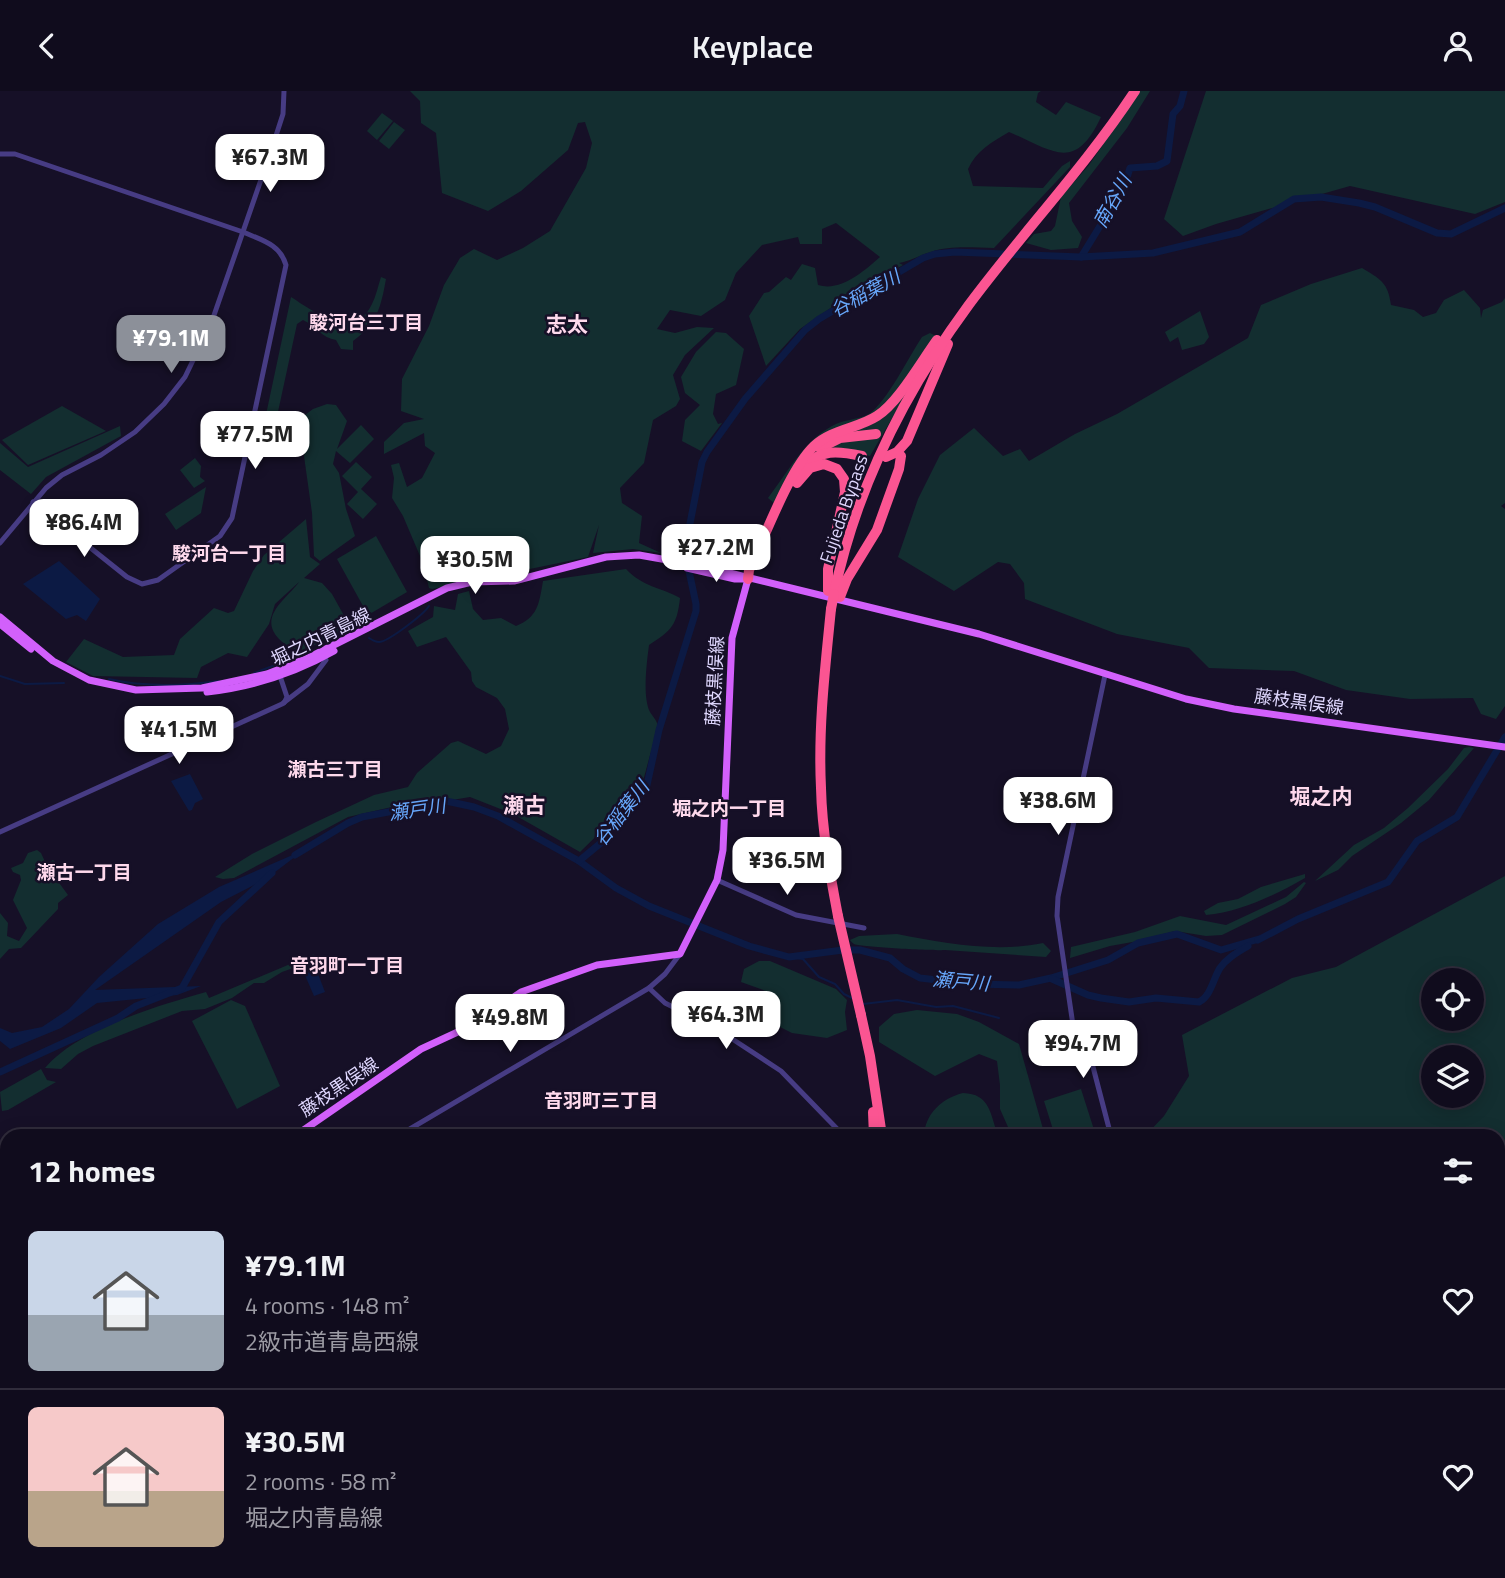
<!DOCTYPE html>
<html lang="en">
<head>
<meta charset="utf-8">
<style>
	:root { --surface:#100c1d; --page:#1e1a2a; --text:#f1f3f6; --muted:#9c9ba4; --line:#302c3b; --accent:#8c9099 }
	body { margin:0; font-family:"Titillium Web","Noto Sans JP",sans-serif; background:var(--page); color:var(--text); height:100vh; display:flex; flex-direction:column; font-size:26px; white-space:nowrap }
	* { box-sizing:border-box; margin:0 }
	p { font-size:23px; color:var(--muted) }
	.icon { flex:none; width:38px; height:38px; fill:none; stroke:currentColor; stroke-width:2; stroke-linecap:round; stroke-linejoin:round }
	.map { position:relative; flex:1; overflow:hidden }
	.sheet { position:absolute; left:0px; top:1038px; width:1505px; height:450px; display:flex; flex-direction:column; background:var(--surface); border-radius:21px 21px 0 0; box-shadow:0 4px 18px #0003,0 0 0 2px var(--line) }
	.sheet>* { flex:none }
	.buttons { position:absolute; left:1421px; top:877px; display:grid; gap:14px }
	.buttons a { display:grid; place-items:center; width:63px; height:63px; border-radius:50%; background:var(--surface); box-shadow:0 4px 18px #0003,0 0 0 2px var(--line); font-size:35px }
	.price { position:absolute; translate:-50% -60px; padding:0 16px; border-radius:14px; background:#fff; color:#222; font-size:23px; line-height:46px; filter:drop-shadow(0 2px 4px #0008) }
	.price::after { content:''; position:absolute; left:50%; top:42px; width:21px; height:16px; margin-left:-10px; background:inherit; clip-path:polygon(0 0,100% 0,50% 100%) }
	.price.current { background:var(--accent); color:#fff }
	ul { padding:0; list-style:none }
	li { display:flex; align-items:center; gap:21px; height:175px; padding:0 28px }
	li+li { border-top:2px solid var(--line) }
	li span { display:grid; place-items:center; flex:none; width:196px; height:140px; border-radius:10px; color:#555 }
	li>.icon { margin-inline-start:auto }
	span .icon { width:84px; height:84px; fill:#fffc; stroke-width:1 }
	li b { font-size:30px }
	h2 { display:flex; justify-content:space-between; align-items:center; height:84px; padding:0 28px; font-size:30px }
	header { display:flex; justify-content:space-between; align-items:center; height:91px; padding:0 28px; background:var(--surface); font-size:32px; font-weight:600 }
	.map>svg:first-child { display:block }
</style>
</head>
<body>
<header><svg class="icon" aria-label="back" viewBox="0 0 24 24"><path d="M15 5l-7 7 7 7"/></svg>Keyplace<svg class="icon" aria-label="person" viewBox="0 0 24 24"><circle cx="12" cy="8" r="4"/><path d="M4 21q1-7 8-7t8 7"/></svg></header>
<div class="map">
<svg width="1505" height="1487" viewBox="0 0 1505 1487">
	<rect width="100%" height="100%" fill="#161027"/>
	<!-- green -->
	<g fill="#132e30" fill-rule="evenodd">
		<path d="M410,0H1041L1038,2L1036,11L1056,24L1066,11L1101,26C1075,82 1053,60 1009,41C992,51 976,60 968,78L973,95L1043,97L1062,75L1070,70V76L994,157C974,157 951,154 931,161C920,164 911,170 899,172L903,174L832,216L800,238L766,275L749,225L764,202L769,201L786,186L791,189L802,173L815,177L818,194C841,201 864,180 880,166L836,132L822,138V153H800L798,146L762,154L736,182L725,209L701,225L670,219L657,238L675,242L697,236L714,237L685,264L673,284L680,308L676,315L653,329L644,372L620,397L622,412L642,425L639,452L661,462L633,458L593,462L599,434L588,466L432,498L429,497L423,472L403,425L392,407L394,387L391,374L399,372L407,396L422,387L435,362L425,355L424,342L384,363V351L404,332L424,328L401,320L402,288L429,235L444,194L460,167L474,158L497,169L523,157L550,140L586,77L592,52L585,31L578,32L568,59L521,100L488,120L442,102L436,42L421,32L420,10Z"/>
		<path d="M1140,0H1150L1127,37L1069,112L1072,130L1082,146L1078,157L1051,159L1026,152L1034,143L1051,140L1055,135L1061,106L1089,74Z"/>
		<path d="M1206,0H1505V111L1475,123L1350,95L1216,133L1183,145L1164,128Z"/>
		<path d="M382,22L393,30L377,49L367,40Z"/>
		<path d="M394,31L405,39L389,58L379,50Z"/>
		<path d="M1362,177C1380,188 1388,191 1391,214L1414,219L1423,226L1436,222L1444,209L1464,199L1480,217L1481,227L1483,219L1502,211L1505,207V412L1501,415L1505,418V615L1496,628L1481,623L1473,607L1410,608L1346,599L1294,580L1209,577L1189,557L1117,543L1025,508L1024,492L1010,473L998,471L954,500L898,466L918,408L940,364L974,337L1003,365L1020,358L1029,370L1075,343L1117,323L1248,247L1261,214L1311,193Z"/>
		<path d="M381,186L386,188C381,216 377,233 353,250V259L341,258L336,249C322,247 316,235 303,229L297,233L276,330L264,333L291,206C314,221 355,250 372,213C376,205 378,195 381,186Z"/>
		<path d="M1200,220L1209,246L1204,253L1182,259L1178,246L1170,251L1165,241Z"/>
		<path d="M716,241L726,242L744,258L736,294L716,303L713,323L718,333L722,332L701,360L682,350L685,329L700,314L685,302L681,286L696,261Z"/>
		<path d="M930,242L936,245L884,317L820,348L774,412L768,407C788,381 803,351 832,335C844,328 858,329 869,323C886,312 910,264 922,246Z"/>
		<path d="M933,257L870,365L827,359L826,355L876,342L813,358L873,330Z"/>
		<path d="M327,313L336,314L347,330L337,358L361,334L374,348L350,372L336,360L333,373L339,382L346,418L355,445L320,470L314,465L312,422L304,365L309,338L301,333V327L313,318Z"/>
		<path d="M62,315L106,340L28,374L2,349Z"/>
		<path d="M120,335L121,345L46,386L31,403L0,379V352L28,376Z"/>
		<path d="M195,367L201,375L200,386L205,390L194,397L180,379Z"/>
		<path d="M356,371L372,386L361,398L377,413L363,428L347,413L358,401L342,385Z"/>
		<path d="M206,396L201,422L176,439L165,423Z"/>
		<path d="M306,428L310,466L320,473L304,487L322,492L332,503L347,530L344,539L305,559C294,559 287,556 279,548C257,525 288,507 299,491L275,513L269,533L247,566L228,562L201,576L197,587L93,585L66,571L84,548L123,566L174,564L180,548L214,517L228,522L234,520L253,480L264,464Z"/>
		<path d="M376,445L407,501L368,524L337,468Z"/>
		<path d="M626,478C643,496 660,496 680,507C677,534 672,539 649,554C647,570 642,606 650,621C653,626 656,628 658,635L643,690L627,715L580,761L513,723L470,706L446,710H418L348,726L234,787L223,788L215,786L252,763L316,731L374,704L408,696L417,682L451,652L458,650L486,663L501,655L509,638L505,618L497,607L476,596L472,590L471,581L446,546L417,556L408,540L433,526L434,515L455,519L458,503L469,500L473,518L483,529L501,527L516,535C538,526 539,513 543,490Z"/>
		<path d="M1469,656L1474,657L1429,709L1401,732L1352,765L1338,779L1315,790L1354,754L1384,737L1408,717L1448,678L1464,657Z"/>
		<path d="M37,759L41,762L46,773L53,769L59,774L54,785L68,804L58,812V818L21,857L9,858L0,868V822L8,832L7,845L19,850L27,837L13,809L21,789L20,784L13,781L11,777L23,772L28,762Z"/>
		<path d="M1305,783V787C1275,804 1241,821 1206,824L1204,820L1218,812L1238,808L1261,796Z"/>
		<path d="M1505,785V1487H166L152,1481L1498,1480V1045H1145L1164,1025L1189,985L1182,944L1292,887L1336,876ZM1433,889H1472V928H1433ZM1433,966H1472V1004H1433Z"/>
		<path d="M1304,791L1306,792L1296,806L1285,813L1222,844L1206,845L1175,840L1138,850L1110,855L1070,867L1071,856L1135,841L1180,825L1226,834L1286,806Z"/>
		<path d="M897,843C944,852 996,862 1043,852L1051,860L1046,866L945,859C936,860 859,856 854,853C852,852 851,850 850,849L859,845Z"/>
		<path d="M314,863L313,870L282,881L264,892H254L232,907L205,918L182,920L93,955L78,963L61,978L45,977C78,938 157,915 206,901L209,907Z"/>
		<path d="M759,870H770L836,898L847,909L845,921L847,939L827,947L792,942L780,936L774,903L741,891L744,878Z"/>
		<path d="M231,909L245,915L280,995L237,1018L192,930Z"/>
		<path d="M917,919L957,923L979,931L1019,953L1045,1045H1012L1000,1018V994L997,970L979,963L935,985L879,951V936L894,923Z"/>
		<path d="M41,978L47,989L56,991L8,1019L2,1020L0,1001Z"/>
		<path d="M1081,998L1096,1045H1055L1044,1010Z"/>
		<path d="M963,1002C990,1003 990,1022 998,1045H924C925,1023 942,1007 963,1002Z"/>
		<path d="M7,1404V1480H143L153,1487H0V1405Z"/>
	</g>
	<!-- water -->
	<g fill="#0c1a44">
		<path d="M59,470L100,508L86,530L77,524L66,528L23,493Z"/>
		<path d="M190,683L203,708L195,712L192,719L189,720L171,690Z"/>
		<path d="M304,759L266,788L221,811L95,899L201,895L177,904L97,912L61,937L10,958L0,950V937L12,942L42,936L69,918L99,886L158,833L219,796Z"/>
		<path d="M313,870L325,901L314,905L301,875Z"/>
	</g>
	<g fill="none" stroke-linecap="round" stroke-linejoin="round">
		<!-- stream -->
		<g stroke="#0c1a44" stroke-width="2">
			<path d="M369,547C372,549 376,551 379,551C388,551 424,523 429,515"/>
			<path d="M254,582L312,560"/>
			<path d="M0,585L25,593L64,592"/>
			<path d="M109,588C144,596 183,595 218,590"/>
			<path d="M789,866L803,868L819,886L835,893L844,903L852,907"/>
			<path d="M863,913L897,909L936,916L953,915L999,927"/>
			<path d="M0,1363L7,1354"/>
		</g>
		<!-- river -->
		<g stroke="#0c1a44" stroke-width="7">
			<path d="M1081,166L1124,96L1130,77L1157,75L1167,70L1173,23L1180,15L1184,0"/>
			<path d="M295,764L348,732L362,726L446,710L474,716L498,725L579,770L616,797L649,815L749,855L789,866L843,859H860L890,867L903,878L920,887L973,893L1019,894L1051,887L1108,869L1138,852L1177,843L1221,859L1259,848"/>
			<path d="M579,770L602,751L610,736L632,716L647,694L659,639L696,520V513L686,466V453L702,371L707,361L745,308L805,239L819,228L923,167L935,163L955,161L1081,166L1153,162L1240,141L1294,108L1321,106L1359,112L1375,116L1437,142L1451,143L1505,117"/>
			<path d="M1258,849L1298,828L1388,791L1417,750L1457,726L1505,646"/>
			<path d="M1052,888L1088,904L1101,907L1129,911L1156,907L1199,911C1211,905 1213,888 1220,877C1227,867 1238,861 1248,855"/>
			<path d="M0,981L118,927L136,915L182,897L219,831L272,782"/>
		</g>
		<!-- highway-tunnel -->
		<path stroke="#342e47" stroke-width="10" stroke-dasharray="10 5" stroke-linecap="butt" d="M788,1487L792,1480"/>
		<!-- minor -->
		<g stroke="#473c84" stroke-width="5">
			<path d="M0,63H15L243,141C261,149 280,153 286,174L232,427L220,445L158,489L142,493L127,486L33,411"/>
			<path d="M0,452L46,397L62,384L101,364L135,341L164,313L185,286L212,230L272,57L283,23L284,0"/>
			<path d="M279,582L287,606L284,612"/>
			<path d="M1105,584L1058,806L1057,825L1074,941L1092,972L1111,1045"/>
			<path d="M0,741L282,613L308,593L326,569"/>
			<path d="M717,789L796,824L864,837"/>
			<path d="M649,897L665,912L717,938L781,980L844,1045"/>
			<path d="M398,1045L649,897L665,883L680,863"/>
			<path d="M0,1293L7,1285"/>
			<path d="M1050,1480L1054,1487"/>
		</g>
		<!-- major -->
		<g stroke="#d260fb" stroke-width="7">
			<path d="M687,477L735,488H744"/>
			<path d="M0,526L53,570L89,589L136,599L202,597L267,583L308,567L447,497L472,491L514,490L606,466L639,464L701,475L979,543L1186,608L1234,618L1505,656"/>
			<path d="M0,533L31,558"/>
			<path d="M207,601C251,596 295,582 334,560"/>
			<path d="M295,1045L421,958L475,933L521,901L597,874L680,863L717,789L723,759L732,547L748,488"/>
			<path d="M0,1181L7,1178"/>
		</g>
		<!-- highway -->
		<g stroke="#fb5592" stroke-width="10">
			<path d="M820,357L840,347L876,343"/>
			<path d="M886,366L897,361L907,350L948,253"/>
			<path d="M803,378C819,357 839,360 862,365"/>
			<path d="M797,392L810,377L824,373L837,378L844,388L845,401L828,478V500"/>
			<path d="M748,488L749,479C765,446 789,379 814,355C832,338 857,338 877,325C898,312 921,271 937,249"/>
			<path d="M834,503C856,398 904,302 968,215C1022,142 1085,76 1135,0"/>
			<path d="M840,506L847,488L877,439L899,378L901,365"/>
			<path d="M831,518C825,578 818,637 821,697C822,740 830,783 838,825"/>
			<path d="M861,924L870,965L882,1045"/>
			<path d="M873,1021L874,1045"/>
		</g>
		<!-- highway-bridge -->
		<g stroke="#fb5592" stroke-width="10">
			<path d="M831,518L834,503"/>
			<path d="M838,825L861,924"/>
		</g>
	</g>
	<g text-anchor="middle" stroke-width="5" stroke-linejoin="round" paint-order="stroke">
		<!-- street labels -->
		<g font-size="18" fill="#dfd7fe" stroke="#161027">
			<text transform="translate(844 418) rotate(-71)" y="6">Fujieda Bypass</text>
			<text transform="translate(321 546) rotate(-26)" y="6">堀之内青島線</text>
			<text transform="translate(715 590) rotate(-87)" y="6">藤枝黒俣線</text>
			<text transform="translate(1299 611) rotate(8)" y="6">藤枝黒俣線</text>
			<text transform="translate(339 996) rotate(-34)" y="6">藤枝黒俣線</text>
		</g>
		<!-- water labels -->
		<g font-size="19" font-style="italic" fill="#67a7fb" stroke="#161027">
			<text transform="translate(1112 110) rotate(-61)" y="7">南谷川</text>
			<text transform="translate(865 202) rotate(-29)" y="7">谷稲葉川</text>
			<text transform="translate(417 718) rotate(-8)" y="7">瀬戸川</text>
			<text transform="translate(621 722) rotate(-52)" y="7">谷稲葉川</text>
			<text transform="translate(961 890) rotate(5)" y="7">瀬戸川</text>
		</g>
		<!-- neighbourhood labels -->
		<g font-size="19" font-weight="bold" fill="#fed9ec" stroke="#161027">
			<text x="366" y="238">駿河台三丁目</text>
			<text x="229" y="469">駿河台一丁目</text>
			<text x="335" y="685">瀬古三丁目</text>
			<text x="729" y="724">堀之内一丁目</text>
			<text x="84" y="788">瀬古一丁目</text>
			<text x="347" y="881">音羽町一丁目</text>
			<text x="601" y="1016">音羽町三丁目</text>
		</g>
		<!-- quarter labels -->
		<g font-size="21" font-weight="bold" fill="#fed9ec" stroke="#161027">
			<text x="567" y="241">志太</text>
			<text x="1321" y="713">堀之内</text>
			<text x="524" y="722">瀬古</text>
		</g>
	</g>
</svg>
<div class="buttons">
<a><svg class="icon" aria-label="locate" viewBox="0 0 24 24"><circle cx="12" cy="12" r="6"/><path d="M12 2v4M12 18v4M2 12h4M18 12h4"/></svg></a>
<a><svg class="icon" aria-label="layers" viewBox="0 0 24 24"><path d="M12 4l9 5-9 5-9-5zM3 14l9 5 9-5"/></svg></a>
</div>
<b class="price" style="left:270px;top:103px">¥67.3M</b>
<b class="price current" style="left:171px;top:284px">¥79.1M</b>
<b class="price" style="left:255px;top:380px">¥77.5M</b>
<b class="price" style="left:84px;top:468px">¥86.4M</b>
<b class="price" style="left:716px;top:493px">¥27.2M</b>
<b class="price" style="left:475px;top:505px">¥30.5M</b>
<b class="price" style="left:179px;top:675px">¥41.5M</b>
<b class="price" style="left:1058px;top:746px">¥38.6M</b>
<b class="price" style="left:787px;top:806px">¥36.5M</b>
<b class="price" style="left:726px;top:960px">¥64.3M</b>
<b class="price" style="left:510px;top:963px">¥49.8M</b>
<b class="price" style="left:1083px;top:989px">¥94.7M</b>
<section class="sheet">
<h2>12 homes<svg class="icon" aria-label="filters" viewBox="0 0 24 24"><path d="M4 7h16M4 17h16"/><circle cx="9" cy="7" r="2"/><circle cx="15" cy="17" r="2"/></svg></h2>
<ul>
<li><span style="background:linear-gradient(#c9d6e8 60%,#9aa5b1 0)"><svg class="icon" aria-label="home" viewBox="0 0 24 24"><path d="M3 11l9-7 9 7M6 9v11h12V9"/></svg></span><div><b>¥79.1M</b><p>4 rooms · 148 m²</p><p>2級市道青島西線</p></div><svg class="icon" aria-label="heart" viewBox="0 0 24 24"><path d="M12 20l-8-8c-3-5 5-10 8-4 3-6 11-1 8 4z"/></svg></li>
<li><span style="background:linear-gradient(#f6c9c9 60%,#b9a48a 0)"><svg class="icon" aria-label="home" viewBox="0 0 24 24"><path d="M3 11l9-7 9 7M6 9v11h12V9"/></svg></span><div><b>¥30.5M</b><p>2 rooms · 58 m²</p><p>堀之内青島線</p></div><svg class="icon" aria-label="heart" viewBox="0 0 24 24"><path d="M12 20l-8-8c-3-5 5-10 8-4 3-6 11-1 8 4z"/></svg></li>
</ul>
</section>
</div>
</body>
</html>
